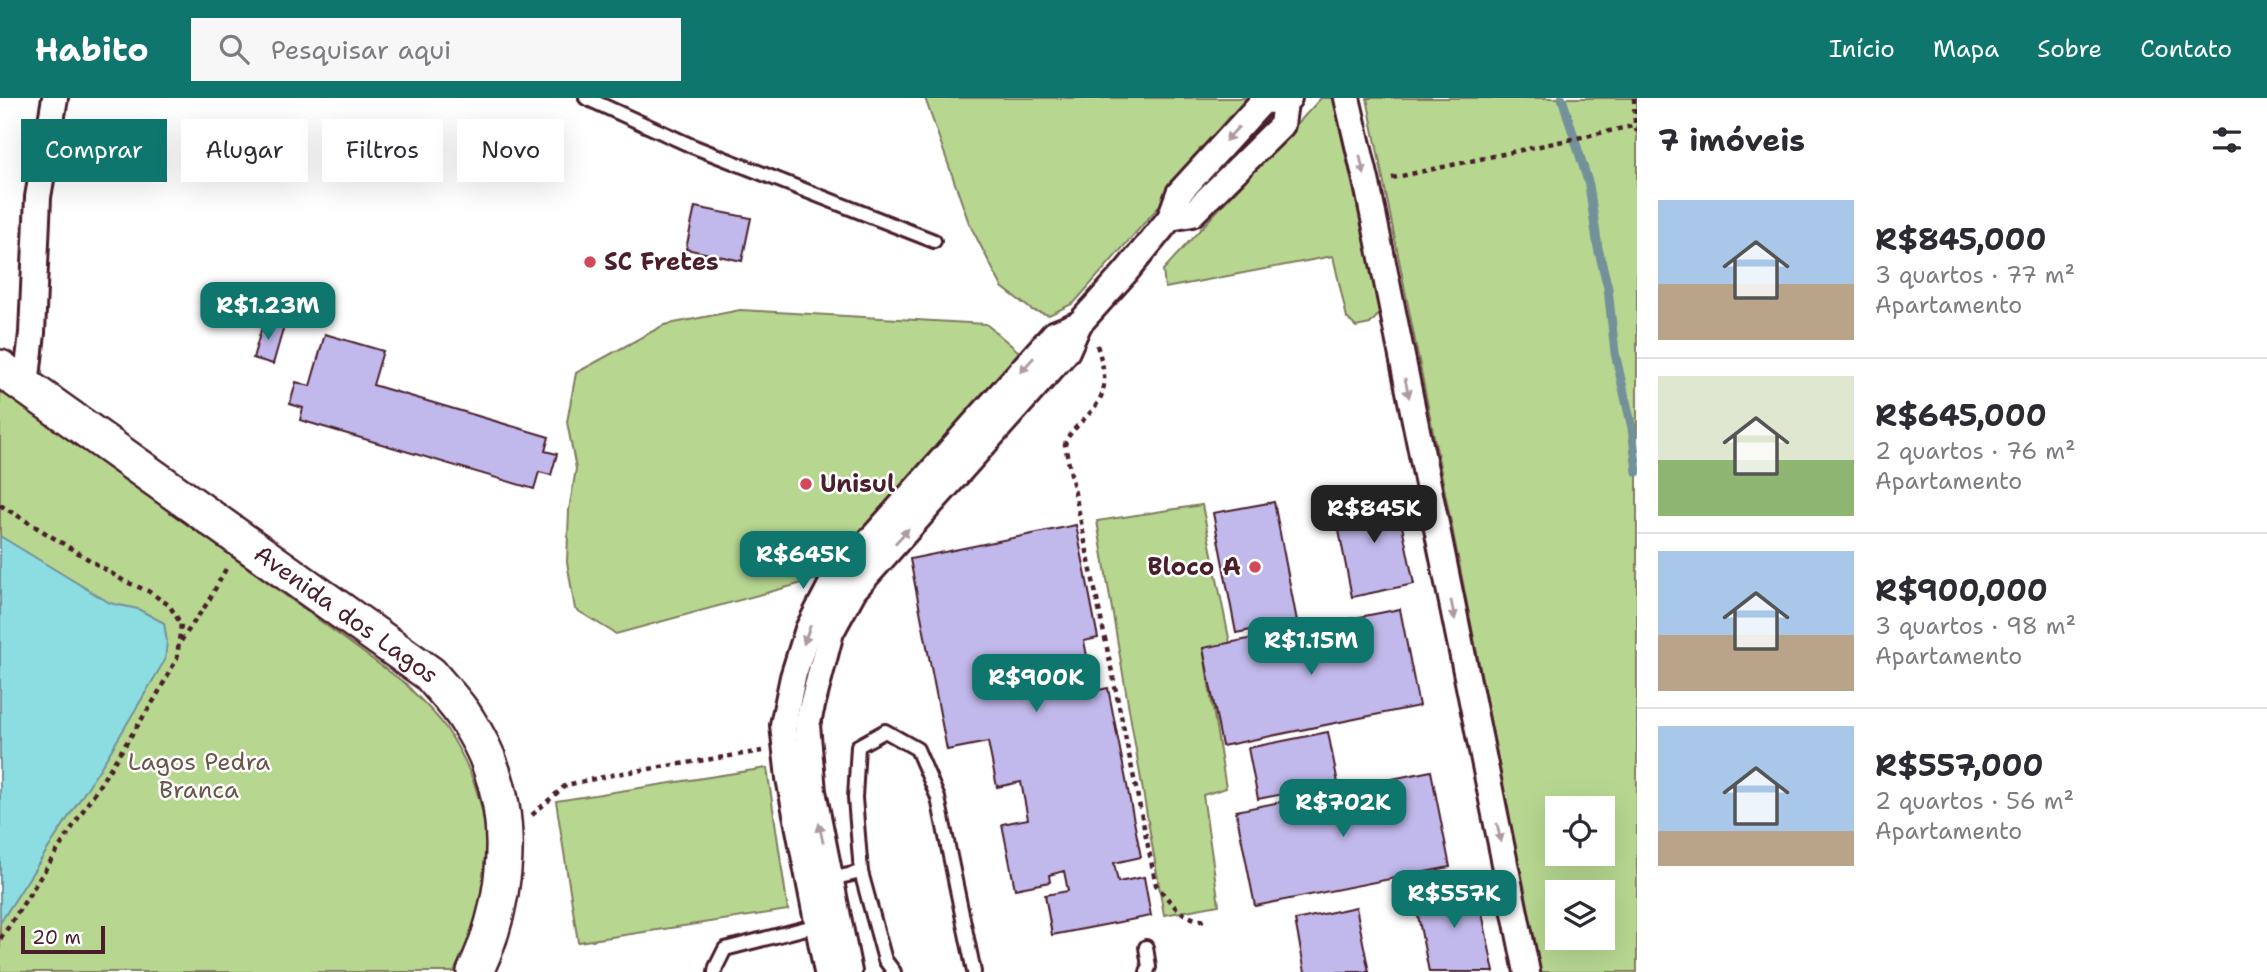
<!DOCTYPE html>
<html lang="pt">
<head>
<meta charset="utf-8">
<style>
	:root { --surface:#fff; --page:#f7f7f7; --text:#2b2b33; --muted:#7c7c81; --line:#e1e1e2; --accent:#0f766e }
	body { margin:0; font-family:"Shantell Sans",sans-serif; background:var(--page); color:var(--text); height:100vh; display:flex; flex-direction:column; font-size:26px; white-space:nowrap }
	* { box-sizing:border-box; margin:0 }
	p { font-size:23px; color:var(--muted) }
	.icon { flex:none; width:38px; height:38px; fill:none; stroke:currentColor; stroke-width:2; stroke-linecap:round; stroke-linejoin:round }
	.map { position:relative; flex:1; overflow:hidden }
	.side { display:flex; flex-direction:column; background:var(--surface); width:630px }
	.side>* { flex:none }
	.hud { position:absolute; left:21px; top:21px; width:665px; height:63px; display:flex; gap:14px }
	.controls { position:absolute; left:1545px; top:698px; display:grid; gap:14px }
	.controls a { display:grid; place-items:center; width:70px; height:70px; border-radius:0px; background:var(--surface); box-shadow:0 7px 28px #0002; font-size:35px }
	.scale { position:absolute; left:21px; bottom:18px; width:84px; box-sizing:border-box; padding-left:7px; border:4px solid #4a1f2b; border-top:0; font-size:19px; line-height:24px; white-space:nowrap; color:#4a1f2b; -webkit-text-stroke:5px #fff; paint-order:stroke }
	.price { position:absolute; translate:-50% -60px; padding:0 16px; border-radius:14px; background:var(--accent); color:#fff; font-size:23px; line-height:46px; filter:drop-shadow(0 2px 4px #0008) }
	.price::after { content:''; position:absolute; left:50%; top:42px; width:21px; height:16px; margin-left:-10px; background:inherit; clip-path:polygon(0 0,100% 0,50% 100%) }
	.price.current { background:#222; color:#fff }
	ul { padding:0; list-style:none }
	li { display:flex; align-items:center; gap:21px; height:175px; padding:0 21px }
	li+li { border-top:2px solid var(--line) }
	li span { display:grid; place-items:center; flex:none; width:196px; height:140px; border-radius:0px; color:#555 }
	li>.icon { margin-inline-start:auto }
	span .icon { width:84px; height:84px; fill:#fffc; stroke-width:1 }
	li b { font-size:30px }
	h2 { display:flex; justify-content:space-between; align-items:center; height:84px; padding:0 21px; font-size:30px }
	.tag { padding:0 24px; border-radius:0px; background:var(--surface); box-shadow:0 7px 28px #0002; font-size:24px; line-height:63px }
	.tag.current { background:var(--accent); color:#fff }
	header { display:flex; align-items:center; gap:42px; box-sizing:border-box; height:98px; padding:0 35px; background:var(--accent); color:#fff }
	header strong { font-size:33px }
	nav { display:flex; gap:38px; margin-inline-start:auto; font-size:24px }
	.search { width:490px; height:63px; background:var(--page); display:flex; align-items:center; gap:18px; box-sizing:border-box; padding:0 24px; border-radius:0px; color:var(--muted); font-size:26px }
	main { display:flex; flex:1; min-height:0 }
	.map>svg:first-child { display:block }
</style>
</head>
<body>
<header>
<strong>Habito</strong>
<div class="search"><svg class="icon" aria-label="search" viewBox="0 0 24 24"><circle cx="10" cy="10" r="6"/><path d="M15 15l6 6"/></svg>Pesquisar aqui</div>
<nav><a>Início</a><a>Mapa</a><a>Sobre</a><a>Contato</a></nav>
</header>
<main>
<div class="map">
<svg width="1637" height="874" viewBox="0 0 1637 874">
	<rect width="100%" height="100%" fill="#fff"/>
	<filter id="ink" filterUnits="userSpaceOnUse"><feTurbulence type="fractalNoise" baseFrequency=".0143" numOctaves="2"/><feDisplacementMap in="SourceGraphic" scale="14" xChannelSelector="R" yChannelSelector="G"/><feConvolveMatrix kernelMatrix="1 2 1 2 8 2 1 2 1" color-interpolation-filters="sRGB"/></filter>
	<g filter="url(#ink)">
		<!-- green -->
		<g fill="#b7d791" stroke="#807b5e" stroke-width="2" fill-rule="evenodd">
			<path d="M925,0H1254L1074,205L1049,217L1032,212L1002,189L969,125Z"/>
			<path d="M1321,0H1333L1381,214L1370,226L1356,229L1347,220L1333,158L1165,190L1163,172Z"/>
			<path d="M1367,0H1637V874H1540ZM1558,710H1603V756H1558ZM1558,794H1603V840H1558Z"/>
			<path d="M740,212L986,226L1024,258L828,478L616,536L575,511L567,464L569,412L576,371L567,324L576,275L664,227Z"/>
			<path d="M0,288L406,586C419,601 435,614 446,630C499,710 498,790 454,874H0Z"/>
			<path d="M1202,407L1230,545L1203,551L1226,690L1203,697L1219,807L1164,817L1097,423Z"/>
			<path d="M767,670L788,812L578,844L556,703Z"/>
		</g>
		<!-- water -->
		<path fill="#8cdde2" stroke="#729199" stroke-width="2" d="M0,438L110,505L138,511L164,525L167,544L165,562L106,661L0,825Z"/>
		<g fill="none" stroke-linecap="round" stroke-linejoin="round">
			<!-- stream -->
			<path stroke="#729199" stroke-width="9" d="M1562,0L1589,87L1598,150L1608,190L1615,255L1632,330L1637,374"/>
		</g>
		<!-- building -->
		<g fill="#c1b9eb" stroke="#4a1f2b" stroke-width="2">
			<path d="M695,109L751,120L742,163L686,151Z"/>
			<path d="M264,222L284,228L273,266L253,260Z"/>
			<path d="M325,236L383,253L373,287L549,339L545,353L557,356L551,377L539,374L534,391L300,322L303,310L290,306L296,284L310,288Z"/>
			<path d="M1395,394L1414,486L1352,499L1334,407Z"/>
			<path d="M1274,404L1297,523L1236,535L1213,415Z"/>
			<path d="M1076,427L1098,540L1084,543L1094,593L1108,590L1141,759L1114,765L1118,784L1144,779L1151,818L1052,837L1045,797L1068,793L1064,773L1049,777L1050,784L1015,791L1002,726L1028,721L1021,684L997,689L988,644L947,652L910,461Z"/>
			<path d="M1400,511L1419,608L1222,648L1203,550Z"/>
			<path d="M1328,634L1338,685L1258,701L1248,650Z"/>
			<path d="M1431,673L1450,769L1255,808L1236,713Z"/>
			<path d="M1476,785L1494,874H1429L1414,797Z"/>
			<path d="M1356,809L1369,874H1305L1295,822Z"/>
		</g>
		<g fill="none" stroke-linecap="round" stroke-linejoin="round">
			<!-- lane casing -->
			<g stroke="#4a1f2b" stroke-width="18">
				<g id="lane">
					<path d="M586,0L692,48L934,143"/>
					<path d="M827,782L861,774"/>
					<path d="M1146,849L1149,869L1147,874"/>
					<path d="M715,874L716,869L725,851L818,827"/>
					<path d="M894,874L885,862L861,774L855,700L858,648L885,633L917,651L938,700L974,874"/>
				</g>
			</g>
			<!-- street casing -->
			<g stroke="#4a1f2b" stroke-width="30">
				<g id="street">
					<path d="M1347,0L1367,86L1527,874"/>
					<path d="M1170,120L1192,116L1282,27L1285,4L1289,0"/>
					<path d="M26,288L32,235L38,99L55,0"/>
					<path d="M827,874L789,680L783,627L793,579L808,531L832,485L1054,236L1079,226"/>
					<path d="M849,874L813,693L807,627L831,534L854,492L1067,253L1079,226L1125,175L1170,120L1179,95L1264,2L1285,4"/>
				</g>
			</g>
			<!-- secondary casing -->
			<g stroke="#4a1f2b" stroke-width="40">
				<g id="secondary">
					<path id="s1" d="M0,270L430,576C442,591 457,605 467,622C476,636 486,654 491,670C515,735 504,813 475,874"/>
				</g>
			</g>
			<!-- path -->
			<g stroke="#4a1f2b" stroke-width="4.5" stroke-dasharray="5 5" stroke-linecap="butt">
				<path d="M1634,0L1635,27L1637,34"/>
				<path d="M1392,80L1637,27"/>
				<path d="M1097,247C1108,283 1109,298 1081,324C1074,332 1067,337 1065,347L1156,787C1174,807 1179,820 1207,823"/>
				<path d="M0,407L124,483L148,493L169,507L181,526L177,560L156,599L0,842"/>
				<path d="M181,543L208,504L228,467"/>
				<path d="M532,717L566,687L617,676L762,653"/>
			</g>
			<!-- lane -->
			<use href="#lane" stroke="#fff" stroke-width="12"/>
			<!-- street -->
			<use href="#street" stroke="#fff" stroke-width="24"/>
			<!-- secondary -->
			<use href="#secondary" stroke="#fff" stroke-width="35"/>
		</g>
		<!-- one-way arrows -->
		<defs><path id="oneway-solid" d="M-6-.8H1V-3.2L6.5 0L1 3.2V.8H-6Z" transform="scale(1.75)"/></defs>
		<g fill="#ae9aa0">
			<use href="#oneway-solid" transform="translate(1232 36) rotate(133)"/>
			<use href="#oneway-solid" transform="translate(1362 67) rotate(77)"/>
			<use href="#oneway-solid" transform="translate(1027 267) rotate(132)"/>
			<use href="#oneway-solid" transform="translate(1407 290) rotate(78)"/>
			<use href="#oneway-solid" transform="translate(902 438) rotate(-48)"/>
			<use href="#oneway-solid" transform="translate(1453 512) rotate(78)"/>
			<use href="#oneway-solid" transform="translate(807 537) rotate(110)"/>
			<use href="#oneway-solid" transform="translate(821 735) rotate(-102)"/>
			<use href="#oneway-solid" transform="translate(1499 735) rotate(78)"/>
		</g>
	</g>
	<!-- markers -->
	<g fill="#d1495b" stroke="#fff" stroke-width="2.5">
		<circle cx="590" cy="164" r="7"/>
		<circle cx="806" cy="386" r="7"/>
		<circle cx="1255" cy="469" r="7"/>
	</g>
	<g text-anchor="middle" stroke-width="5" stroke-linejoin="round" paint-order="stroke">
		<!-- poi labels -->
		<g font-size="24" font-weight="bold" fill="#4a1f2b" stroke="#fff" text-anchor="start">
			<text x="604" y="172">SC Fretes</text>
			<text x="820" y="394">Unisul</text>
			<text x="1241" y="477" text-anchor="end">Bloco A</text>
		</g>
		<!-- street labels -->
		<g font-size="24" fill="#4a1f2b" stroke="#fff">
			<text dy="8" stroke="none"><textPath href="#s1" startOffset="425">Avenida dos Lagos</textPath></text>
		</g>
		<!-- park labels -->
		<g font-size="24" fill="#6b564a" stroke="#fff">
			<text x="199" y="672">Lagos Pedra<tspan x="199" dy="28">Branca</tspan></text>
		</g>
	</g>
</svg>
<div class="controls">
<a><svg class="icon" aria-label="locate" viewBox="0 0 24 24"><circle cx="12" cy="12" r="6"/><path d="M12 2v4M12 18v4M2 12h4M18 12h4"/></svg></a>
<a><svg class="icon" aria-label="layers" viewBox="0 0 24 24"><path d="M12 4l9 5-9 5-9-5zM3 14l9 5 9-5"/></svg></a>
</div>
<div class="scale">20 m</div>
<b class="price" style="left:268px;top:244px">R$1.23M</b>
<b class="price current" style="left:1374px;top:447px">R$845K</b>
<b class="price" style="left:803px;top:493px">R$645K</b>
<b class="price" style="left:1311px;top:579px">R$1.15M</b>
<b class="price" style="left:1036px;top:616px">R$900K</b>
<b class="price" style="left:1343px;top:741px">R$702K</b>
<b class="price" style="left:1454px;top:832px">R$557K</b>
<div class="hud">
<a class="tag current">Comprar</a>
<a class="tag">Alugar</a>
<a class="tag">Filtros</a>
<a class="tag">Novo</a>
</div>
</div>
<section class="side">
<h2>7 imóveis<svg class="icon" aria-label="filters" viewBox="0 0 24 24"><path d="M4 7h16M4 17h16"/><circle cx="9" cy="7" r="2"/><circle cx="15" cy="17" r="2"/></svg></h2>
<ul>
<li><span style="background:linear-gradient(#a9c7e8 60%,#b9a48a 0)"><svg class="icon" aria-label="home" viewBox="0 0 24 24"><path d="M3 11l9-7 9 7M6 9v11h12V9"/></svg></span><div><b>R$845,000</b><p>3 quartos · 77 m²</p><p>Apartamento</p></div></li>
<li><span style="background:linear-gradient(#dfe7d0 60%,#8fb573 0)"><svg class="icon" aria-label="home" viewBox="0 0 24 24"><path d="M3 11l9-7 9 7M6 9v11h12V9"/></svg></span><div><b>R$645,000</b><p>2 quartos · 76 m²</p><p>Apartamento</p></div></li>
<li><span style="background:linear-gradient(#a9c7e8 60%,#b9a48a 0)"><svg class="icon" aria-label="home" viewBox="0 0 24 24"><path d="M3 11l9-7 9 7M6 9v11h12V9"/></svg></span><div><b>R$900,000</b><p>3 quartos · 98 m²</p><p>Apartamento</p></div></li>
<li><span style="background:linear-gradient(#a9c7e8 75%,#b9a48a 0)"><svg class="icon" aria-label="home" viewBox="0 0 24 24"><path d="M3 11l9-7 9 7M6 9v11h12V9"/></svg></span><div><b>R$557,000</b><p>2 quartos · 56 m²</p><p>Apartamento</p></div></li>
</ul>
</section>
</main>
</body>
</html>
